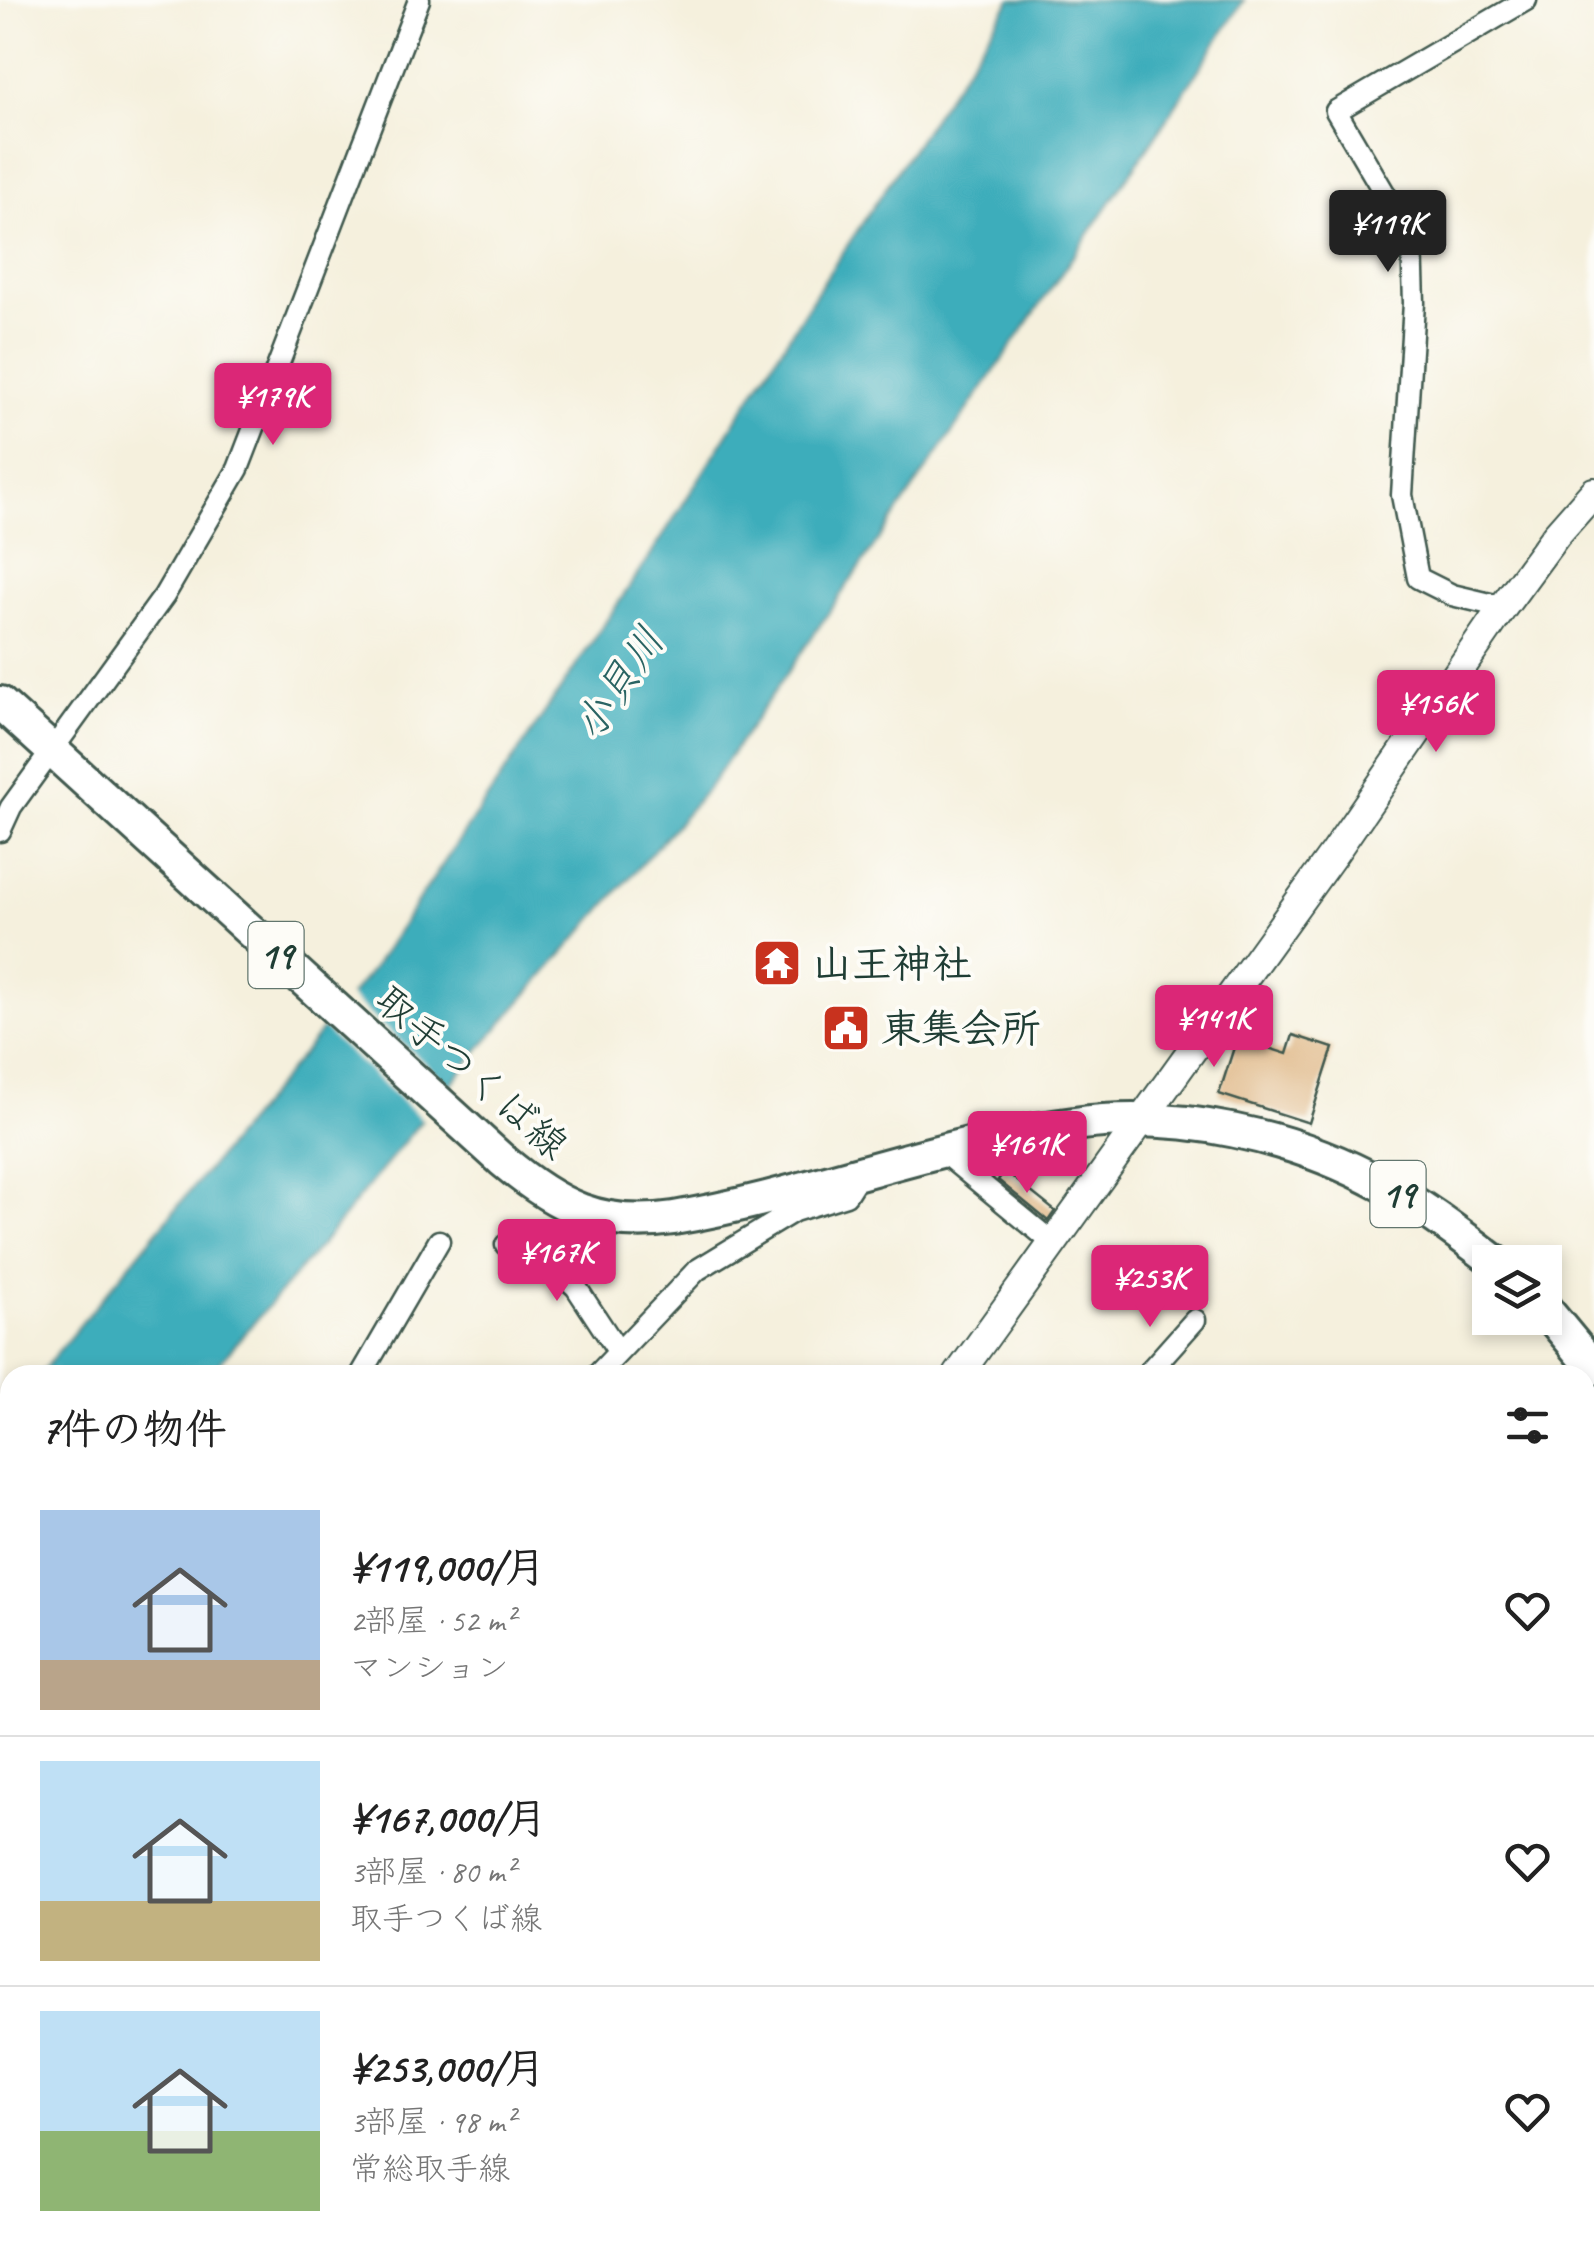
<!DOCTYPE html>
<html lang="ja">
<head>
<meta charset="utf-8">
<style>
	:root { --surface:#fff; --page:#f6f6f6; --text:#222; --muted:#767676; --line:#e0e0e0; --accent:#db2777 }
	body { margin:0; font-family:Caveat,"Klee One",sans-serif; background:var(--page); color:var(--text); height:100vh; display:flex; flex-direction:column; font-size:38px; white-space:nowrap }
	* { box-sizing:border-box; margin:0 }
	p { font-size:32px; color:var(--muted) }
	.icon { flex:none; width:55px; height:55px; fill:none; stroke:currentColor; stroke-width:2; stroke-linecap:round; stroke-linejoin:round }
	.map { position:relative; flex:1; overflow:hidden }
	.drawer { position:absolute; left:0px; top:1365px; width:1595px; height:890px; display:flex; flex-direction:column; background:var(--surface); border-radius:30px 30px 0 0; box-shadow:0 5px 15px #0003 }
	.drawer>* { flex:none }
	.controls { position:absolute; left:1472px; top:1245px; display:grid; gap:20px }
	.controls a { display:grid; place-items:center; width:90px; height:90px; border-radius:0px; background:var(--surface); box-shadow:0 5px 15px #0003; font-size:50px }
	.price { position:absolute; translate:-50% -85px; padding:0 22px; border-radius:10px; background:var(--accent); color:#fff; font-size:32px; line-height:65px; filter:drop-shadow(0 2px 5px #0008) }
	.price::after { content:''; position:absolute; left:50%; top:60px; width:30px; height:22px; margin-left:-15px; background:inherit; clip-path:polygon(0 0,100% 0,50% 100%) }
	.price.selected { background:#222; color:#fff }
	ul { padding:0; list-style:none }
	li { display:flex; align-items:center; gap:30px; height:250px; padding:0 40px }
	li+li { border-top:2px solid var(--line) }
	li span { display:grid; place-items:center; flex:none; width:280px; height:200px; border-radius:0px; color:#555 }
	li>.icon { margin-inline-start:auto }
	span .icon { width:120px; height:120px; fill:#fffc; stroke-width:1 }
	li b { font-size:42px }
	h2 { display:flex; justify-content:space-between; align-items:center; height:120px; padding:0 40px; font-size:42px }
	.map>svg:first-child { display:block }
</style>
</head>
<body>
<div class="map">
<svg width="1594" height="2255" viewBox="0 0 1594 2255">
	<rect width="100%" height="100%" fill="#fdfcf7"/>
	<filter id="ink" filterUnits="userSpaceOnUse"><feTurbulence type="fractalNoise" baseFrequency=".01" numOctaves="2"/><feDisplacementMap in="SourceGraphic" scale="20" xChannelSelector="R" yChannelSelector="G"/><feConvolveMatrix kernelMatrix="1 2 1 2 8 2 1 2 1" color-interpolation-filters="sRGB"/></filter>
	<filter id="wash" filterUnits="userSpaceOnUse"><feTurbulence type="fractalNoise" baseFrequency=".0048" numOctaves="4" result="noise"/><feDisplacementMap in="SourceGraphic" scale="40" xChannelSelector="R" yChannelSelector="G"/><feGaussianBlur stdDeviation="2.25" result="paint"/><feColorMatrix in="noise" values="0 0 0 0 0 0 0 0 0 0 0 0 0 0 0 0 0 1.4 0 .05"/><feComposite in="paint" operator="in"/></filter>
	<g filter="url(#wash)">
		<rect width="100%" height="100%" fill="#f5f0dd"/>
		<!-- built -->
		<path fill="#f2d4be" d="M712,2245H1090V2255H726Z"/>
		<!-- green -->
		<path fill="#8ddb9a" stroke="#568c67" stroke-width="2.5" d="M10,2008V2245H167L155,2255H12L0,2231V2014Z"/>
		<!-- water -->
		<g fill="#3eadbb" stroke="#2e7578" stroke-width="2.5">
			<path d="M1011,0H1244L1153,140L709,787L476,1053L324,1241L209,1375H39L373,968L654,550L829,273Z"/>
			<path d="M10,1407V1596L0,1605V1418Z"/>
		</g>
		<!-- pier -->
		<path fill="#f5f0dd" d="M346,993L453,1089L426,1123L319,1025Z"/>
		<g id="blocks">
			<!-- building -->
			<g fill="#e1bc8e">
				<path d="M1293,1035L1333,1048L1309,1123L1219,1094L1237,1038L1287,1054Z"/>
				<path d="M1005,1171L1055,1211L1048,1221L998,1180Z"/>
			</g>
		</g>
	</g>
	<g filter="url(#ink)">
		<use href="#blocks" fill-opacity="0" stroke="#3f584d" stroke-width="2.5"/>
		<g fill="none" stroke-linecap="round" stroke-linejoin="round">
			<!-- street casing -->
			<g stroke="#3f584d" stroke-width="25">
				<g id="street">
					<path d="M1503,607L1452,595L1418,578L1402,495L1414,303L1412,240L1336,111L1526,0"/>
					<path d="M0,831L11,807L164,596L238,469L419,0"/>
					<path d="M944,1153L1053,1243"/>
					<path d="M506,1245L550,1263L576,1287L618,1351"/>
					<path d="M361,1375L439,1241"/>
					<path d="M597,1375L697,1270L794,1211L846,1195L860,1173"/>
					<path d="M1146,1375L1195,1320"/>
					<path d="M1585,1551L1594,1541"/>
					<path d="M1585,1620L1594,1627"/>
					<path d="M1585,1856L1594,1860"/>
					<path d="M0,1864L10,1860"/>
					<path d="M1585,2042L1594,2043"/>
					<path d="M0,2228L10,2224"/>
					<path d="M235,2245L243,2255"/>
					<path d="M703,2245L716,2255"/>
					<path d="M1094,2245V2255"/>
					<path d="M1567,2245L1573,2255"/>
				</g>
			</g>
			<!-- secondary casing -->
			<g stroke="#3f584d" stroke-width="32">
				<g id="secondary">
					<path d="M958,1375L1334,853L1503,607L1556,535L1594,492"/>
					<path d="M269,2255L281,2245"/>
				</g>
			</g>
			<!-- primary casing -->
			<g stroke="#3f584d" stroke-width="38">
				<g id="primary">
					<path d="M0,703L502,1160C556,1206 601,1229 674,1218C808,1195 938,1142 1074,1124C1177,1110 1293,1135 1383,1185C1423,1206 1460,1235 1496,1262"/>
					<path d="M1545,1309L1594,1368"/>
				</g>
			</g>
			<!-- street -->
			<use href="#street" stroke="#fff" stroke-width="20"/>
			<!-- secondary -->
			<use href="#secondary" stroke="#fff" stroke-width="28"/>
			<!-- primary -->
			<use href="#primary" stroke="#fff" stroke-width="32"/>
		</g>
	</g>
	<!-- icons -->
	<defs>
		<g id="temple-square" transform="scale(2.5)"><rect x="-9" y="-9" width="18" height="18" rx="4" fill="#c8321e" stroke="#fdfcf7"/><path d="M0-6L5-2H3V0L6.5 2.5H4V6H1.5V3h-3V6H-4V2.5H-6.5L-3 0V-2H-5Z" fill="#fff"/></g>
		<g id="civic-square" transform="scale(2.5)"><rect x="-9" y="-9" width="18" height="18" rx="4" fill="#c8321e" stroke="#fdfcf7"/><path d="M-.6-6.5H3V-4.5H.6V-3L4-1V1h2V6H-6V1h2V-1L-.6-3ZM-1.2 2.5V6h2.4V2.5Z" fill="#fff"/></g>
	</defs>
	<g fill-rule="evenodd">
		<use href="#temple-square" x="777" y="963"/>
		<use href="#civic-square" x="846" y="1028"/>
	</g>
	<g text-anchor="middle" stroke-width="8" stroke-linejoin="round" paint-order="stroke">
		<!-- shield labels -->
		<g fill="#fdfcf7" stroke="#62766e" stroke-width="2.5">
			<rect x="248.5" y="922" width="55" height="66" rx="8"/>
			<rect x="1370.5" y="1161" width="55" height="66" rx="8"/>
		</g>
		<g font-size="38" font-weight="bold" fill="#1f3d34">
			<text x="276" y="968">19</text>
			<text x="1398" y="1207">19</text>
		</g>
		<!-- poi labels -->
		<g font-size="40" font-weight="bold" fill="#1f3d34" stroke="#fdfcf7" text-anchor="start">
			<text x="812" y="977">山王神社</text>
			<text x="881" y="1042">東集会所</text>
		</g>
		<!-- street labels -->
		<g font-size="40" fill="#1f3d34" stroke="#fdfcf7">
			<text transform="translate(472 1072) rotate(41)" y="14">取手つくば線</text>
		</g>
		<!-- water labels -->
		<g font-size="42" font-style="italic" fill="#2a6463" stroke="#fdfcf7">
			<text transform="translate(618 683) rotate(-56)" y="15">小貝川</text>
		</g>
	</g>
</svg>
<div class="controls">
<a><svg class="icon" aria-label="layers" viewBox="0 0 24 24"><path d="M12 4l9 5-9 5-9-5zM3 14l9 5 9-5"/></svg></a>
</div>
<b class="price selected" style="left:1388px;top:275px">¥119K</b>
<b class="price" style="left:273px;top:448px">¥179K</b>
<b class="price" style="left:1436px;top:755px">¥156K</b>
<b class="price" style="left:1214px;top:1070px">¥141K</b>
<b class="price" style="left:1027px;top:1196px">¥161K</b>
<b class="price" style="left:557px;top:1304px">¥167K</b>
<b class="price" style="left:1150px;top:1330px">¥253K</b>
<section class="drawer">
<h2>7件の物件<svg class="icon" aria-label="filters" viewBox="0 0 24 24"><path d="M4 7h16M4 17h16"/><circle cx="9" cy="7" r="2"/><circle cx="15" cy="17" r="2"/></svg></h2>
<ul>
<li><span style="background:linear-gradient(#a9c7e8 75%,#b9a48a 0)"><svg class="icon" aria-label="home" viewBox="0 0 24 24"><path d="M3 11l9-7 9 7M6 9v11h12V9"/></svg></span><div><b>¥119,000/月</b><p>2部屋 · 52 m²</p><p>マンション</p></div><svg class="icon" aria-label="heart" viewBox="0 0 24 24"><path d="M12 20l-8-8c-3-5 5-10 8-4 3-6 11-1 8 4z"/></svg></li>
<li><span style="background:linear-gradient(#bfe0f5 70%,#c2b280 0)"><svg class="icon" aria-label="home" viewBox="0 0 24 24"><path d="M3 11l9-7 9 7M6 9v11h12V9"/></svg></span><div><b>¥167,000/月</b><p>3部屋 · 80 m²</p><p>取手つくば線</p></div><svg class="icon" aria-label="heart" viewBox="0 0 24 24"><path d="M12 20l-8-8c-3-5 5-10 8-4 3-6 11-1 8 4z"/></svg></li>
<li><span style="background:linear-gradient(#bfe0f5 60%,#8fb573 0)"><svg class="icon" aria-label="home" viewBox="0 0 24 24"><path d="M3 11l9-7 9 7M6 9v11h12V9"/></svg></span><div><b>¥253,000/月</b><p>3部屋 · 98 m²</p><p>常総取手線</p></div><svg class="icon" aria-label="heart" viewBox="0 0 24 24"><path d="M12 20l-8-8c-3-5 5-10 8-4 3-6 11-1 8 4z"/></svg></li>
</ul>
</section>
</div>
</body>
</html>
